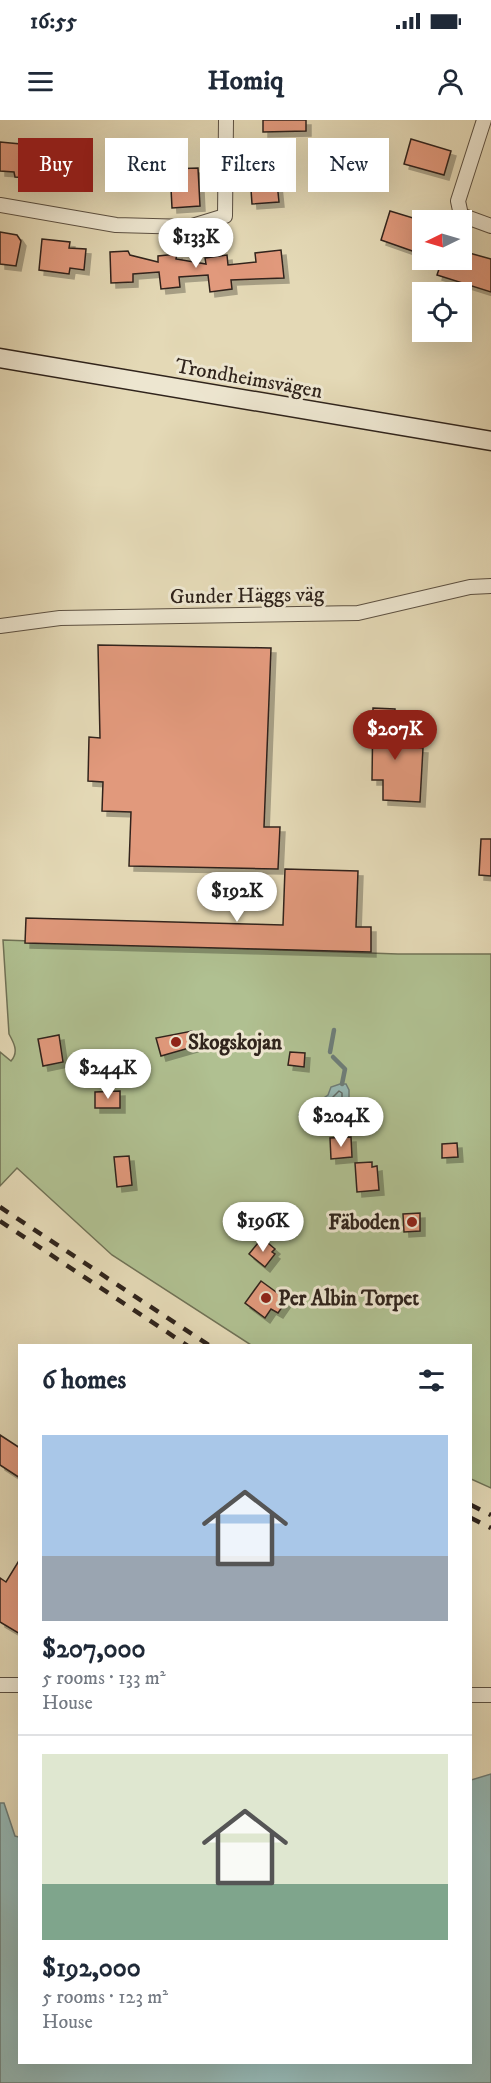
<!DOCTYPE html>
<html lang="en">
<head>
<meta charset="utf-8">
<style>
	:root { --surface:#fff; --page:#f6f6f7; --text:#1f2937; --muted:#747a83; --line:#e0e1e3; --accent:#8f2418 }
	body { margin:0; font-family:"IM FELL DW Pica",serif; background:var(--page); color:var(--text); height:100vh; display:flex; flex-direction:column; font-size:22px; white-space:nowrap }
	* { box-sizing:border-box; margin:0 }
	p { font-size:20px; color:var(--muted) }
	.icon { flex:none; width:33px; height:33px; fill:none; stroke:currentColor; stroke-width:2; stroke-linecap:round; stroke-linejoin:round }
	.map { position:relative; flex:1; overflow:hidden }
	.sheet { position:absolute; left:18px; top:1224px; width:454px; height:720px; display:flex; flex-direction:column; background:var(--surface); border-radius:0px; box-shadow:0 6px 24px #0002 }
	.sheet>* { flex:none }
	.top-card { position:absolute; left:18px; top:18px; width:456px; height:54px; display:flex; gap:12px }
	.needle { width:39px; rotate:265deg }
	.buttons { position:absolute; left:412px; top:90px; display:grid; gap:12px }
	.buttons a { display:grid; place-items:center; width:60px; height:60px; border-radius:0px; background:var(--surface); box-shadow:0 6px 24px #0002; font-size:30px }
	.price { position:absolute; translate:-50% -51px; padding:0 14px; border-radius:21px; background:#fff; color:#222; font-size:20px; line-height:39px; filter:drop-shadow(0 2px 3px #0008) }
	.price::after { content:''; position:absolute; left:50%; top:36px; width:18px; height:14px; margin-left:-9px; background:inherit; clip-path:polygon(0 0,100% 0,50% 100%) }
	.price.active { background:var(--accent); color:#fff }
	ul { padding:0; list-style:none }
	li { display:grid; align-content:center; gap:12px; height:318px; padding:0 24px }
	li+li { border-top:2px solid var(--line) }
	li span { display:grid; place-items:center; height:186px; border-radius:0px; color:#555 }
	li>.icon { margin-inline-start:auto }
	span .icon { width:108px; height:108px; fill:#fffc; stroke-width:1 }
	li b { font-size:26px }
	h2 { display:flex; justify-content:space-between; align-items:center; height:72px; padding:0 24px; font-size:26px }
	.chip { padding:0 21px; border-radius:0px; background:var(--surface); box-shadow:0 6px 24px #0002; font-size:21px; line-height:54px }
	.chip.active { background:var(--accent); color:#fff }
	.status { display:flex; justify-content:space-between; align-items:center; height:42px; padding:0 30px; background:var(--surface); direction:ltr }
	.status svg { height:16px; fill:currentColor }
	header { display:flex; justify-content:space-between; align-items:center; height:78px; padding:0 24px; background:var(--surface); font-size:27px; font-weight:700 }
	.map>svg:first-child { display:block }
</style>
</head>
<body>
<div class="status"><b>16:55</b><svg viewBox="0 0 49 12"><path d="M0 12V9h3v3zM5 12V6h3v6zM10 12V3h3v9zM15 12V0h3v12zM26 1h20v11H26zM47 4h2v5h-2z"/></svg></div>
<header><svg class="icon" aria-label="menu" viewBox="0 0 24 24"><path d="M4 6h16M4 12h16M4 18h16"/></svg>Homiq<svg class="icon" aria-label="person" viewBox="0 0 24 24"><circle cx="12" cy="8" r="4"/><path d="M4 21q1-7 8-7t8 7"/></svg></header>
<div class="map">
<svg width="491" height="1963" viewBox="0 0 491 1963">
	<defs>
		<filter id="shadow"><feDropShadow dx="5" dy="5" stdDeviation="0" flood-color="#0004"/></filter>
	</defs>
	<rect width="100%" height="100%" fill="#e4d9b6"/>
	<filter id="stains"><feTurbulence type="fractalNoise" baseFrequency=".00333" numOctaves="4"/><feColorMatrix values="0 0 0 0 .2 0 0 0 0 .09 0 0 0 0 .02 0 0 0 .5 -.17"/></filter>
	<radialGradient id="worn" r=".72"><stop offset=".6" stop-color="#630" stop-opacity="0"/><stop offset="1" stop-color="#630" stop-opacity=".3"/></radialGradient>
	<!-- green -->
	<path fill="#b0c091" stroke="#707256" stroke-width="1.5" d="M3,820L398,834H491V1368L471,1359V1226L251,1225L112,1135L17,1048L0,1066V932L11,941C19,932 14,923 9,914Z"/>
	<!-- water -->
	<g fill="#97b9b5" stroke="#6e7d78" stroke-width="1.5">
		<path d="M340,964H346L349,970V993L334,994C322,1005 312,1003 299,995L328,975L331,967Z"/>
		<path d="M491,1654V1963H0V1683H4L15,1716L19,1717L20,1942H471V1660Z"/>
	</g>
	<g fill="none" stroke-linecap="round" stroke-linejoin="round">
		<!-- shore -->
		<path stroke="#646e68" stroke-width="1.5" d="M339,971L342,973V987L315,995V991L326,984Z"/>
		<!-- stream -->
		<g stroke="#6e7d78" stroke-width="4.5">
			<path d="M330,932L334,910"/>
			<path d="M333,937L345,949L342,964"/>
		</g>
	</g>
	<!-- building -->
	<g fill="#e1997c" stroke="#30241c" stroke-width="1.5" filter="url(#shadow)">
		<path d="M263,0H306V11L263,12Z"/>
		<path d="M411,19L451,31L444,55L404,44Z"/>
		<path d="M0,22L31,25L29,58L15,57L14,52L0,51Z"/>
		<path d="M198,48L200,86L172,88L170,49Z"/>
		<path d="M276,53L279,82L252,84L250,55Z"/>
		<path d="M390,91L423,101V119L418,133L381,120Z"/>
		<path d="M0,112L17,115L21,121L16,146L0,144Z"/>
		<path d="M42,119L70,122L69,128L86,129L84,150L70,148L69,154L39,150Z"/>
		<path d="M281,130L284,158L231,160L232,169L210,172L208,155L179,157L180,167L161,169L159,152L133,154V162L111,163L110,132L128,131L130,135L158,142V136L177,134L176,139L206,144L205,138L227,135L228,145L256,142L255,133Z"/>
		<path d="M462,131L491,139V172L437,155L442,140H462Z"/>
		<path d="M98,525L271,528L264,707H280L278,749L129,746L131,692L102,691L103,662L88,661L89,617L100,618Z"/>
		<path d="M373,588L395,589V627L423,628L420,682L383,680V660H372Z"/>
		<path d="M481,719H491V756L479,755Z"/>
		<path d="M285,749L358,751L356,807H371V832L25,823L26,798L283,805Z"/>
		<path d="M192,911L196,926L161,936L156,918Z"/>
		<path d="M59,915L63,942L43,946L38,919Z"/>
		<path d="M290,932L305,933L304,947L288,945Z"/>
		<path d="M120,971V988H95V972Z"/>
		<path d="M351,1017L352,1037L331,1039L330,1018Z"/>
		<path d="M457,1023L458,1037L442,1038V1024Z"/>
		<path d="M129,1036L132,1065L117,1067L114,1037Z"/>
		<path d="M372,1042V1047L377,1046L379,1070L357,1072L355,1043Z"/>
		<path d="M420,1093V1111L404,1112L403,1094Z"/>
		<path d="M262,1118L275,1129L272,1132L275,1134L265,1147L249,1134Z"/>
		<path d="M261,1161L287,1180L278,1193L271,1189L265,1198L245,1183Z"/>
		<path d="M0,1315L20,1328V1358L0,1345Z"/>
		<path d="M20,1439V1514L0,1502V1458L6,1462Z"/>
	</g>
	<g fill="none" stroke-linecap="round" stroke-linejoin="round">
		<!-- street casing -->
		<g stroke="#5d5142" stroke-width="16">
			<g id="street">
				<path d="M484,0L458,81L461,95L491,106"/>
				<path d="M0,85L116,105L189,107L225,96L226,0"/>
				<path d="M0,506L60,498L358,493L470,467L491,466"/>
				<path d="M0,1565H20"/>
				<path d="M471,1575H491"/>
			</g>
		</g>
		<!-- secondary casing -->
		<g stroke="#30241c" stroke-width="21">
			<path id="secondary" d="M0,238L491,321"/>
		</g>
		<!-- street -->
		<use href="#street" stroke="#ede6d0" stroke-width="14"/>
		<!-- secondary -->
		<use href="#secondary" stroke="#ede6d0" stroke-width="18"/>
		<!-- rail -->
		<g stroke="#30241c" stroke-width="4.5" stroke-dasharray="10 10" stroke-linecap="butt">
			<path d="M0,1087L210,1226"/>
			<path d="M0,1101L188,1226"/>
			<path d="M471,1385L491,1395"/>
			<path d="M471,1398L491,1408"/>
		</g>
	</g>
	<!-- markers -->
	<g fill="#8f2418" stroke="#ede6d0" stroke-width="2">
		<circle cx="176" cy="922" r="6"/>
		<circle cx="412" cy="1102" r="6"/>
		<circle cx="266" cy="1178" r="6"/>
	</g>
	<g text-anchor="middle" stroke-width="6" stroke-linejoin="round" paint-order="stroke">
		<!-- street labels -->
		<g font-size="21" fill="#30241c" stroke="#ede6d0">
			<text transform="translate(249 258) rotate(10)" y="7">Trondheimsvägen</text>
			<text transform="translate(247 475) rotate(-1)" y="7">Gunder Häggs väg</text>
		</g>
		<!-- poi labels -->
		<g font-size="21" font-weight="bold" fill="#30241c" stroke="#ede6d0" text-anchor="start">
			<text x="188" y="929">Skogskojan</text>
			<text x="400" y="1109" text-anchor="end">Fäboden</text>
			<text x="278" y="1185">Per Albin Torpet</text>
		</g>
	</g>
	<rect width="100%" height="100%" filter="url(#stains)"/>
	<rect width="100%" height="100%" fill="url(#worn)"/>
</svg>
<div class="buttons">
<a><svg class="needle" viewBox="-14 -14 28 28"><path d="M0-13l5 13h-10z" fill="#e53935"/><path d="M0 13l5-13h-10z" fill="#747a83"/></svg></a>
<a><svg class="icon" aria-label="locate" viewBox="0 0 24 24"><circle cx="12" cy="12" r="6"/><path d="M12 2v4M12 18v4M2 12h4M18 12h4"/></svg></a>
</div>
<b class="price" style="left:196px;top:149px">$133K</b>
<b class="price active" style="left:395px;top:641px">$207K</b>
<b class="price" style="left:237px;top:803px">$192K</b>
<b class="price" style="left:108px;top:980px">$244K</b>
<b class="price" style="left:341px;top:1028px">$204K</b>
<b class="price" style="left:263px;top:1133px">$196K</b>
<div class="top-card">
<a class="chip active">Buy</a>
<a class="chip">Rent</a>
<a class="chip">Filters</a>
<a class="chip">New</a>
</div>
<section class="sheet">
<h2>6 homes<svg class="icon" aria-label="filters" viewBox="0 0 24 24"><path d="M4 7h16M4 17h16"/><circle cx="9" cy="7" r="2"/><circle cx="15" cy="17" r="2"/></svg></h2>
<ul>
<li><span style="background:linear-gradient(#a9c7e8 65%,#9aa5b1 0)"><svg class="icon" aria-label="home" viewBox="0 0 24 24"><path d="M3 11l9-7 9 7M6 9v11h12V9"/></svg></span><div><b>$207,000</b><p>5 rooms · 133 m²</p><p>House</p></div></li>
<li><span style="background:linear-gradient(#dfe7d0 70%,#7fa58c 0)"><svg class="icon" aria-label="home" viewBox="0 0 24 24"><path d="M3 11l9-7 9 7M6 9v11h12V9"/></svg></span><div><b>$192,000</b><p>5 rooms · 123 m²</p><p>House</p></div></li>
</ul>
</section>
</div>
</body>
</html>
